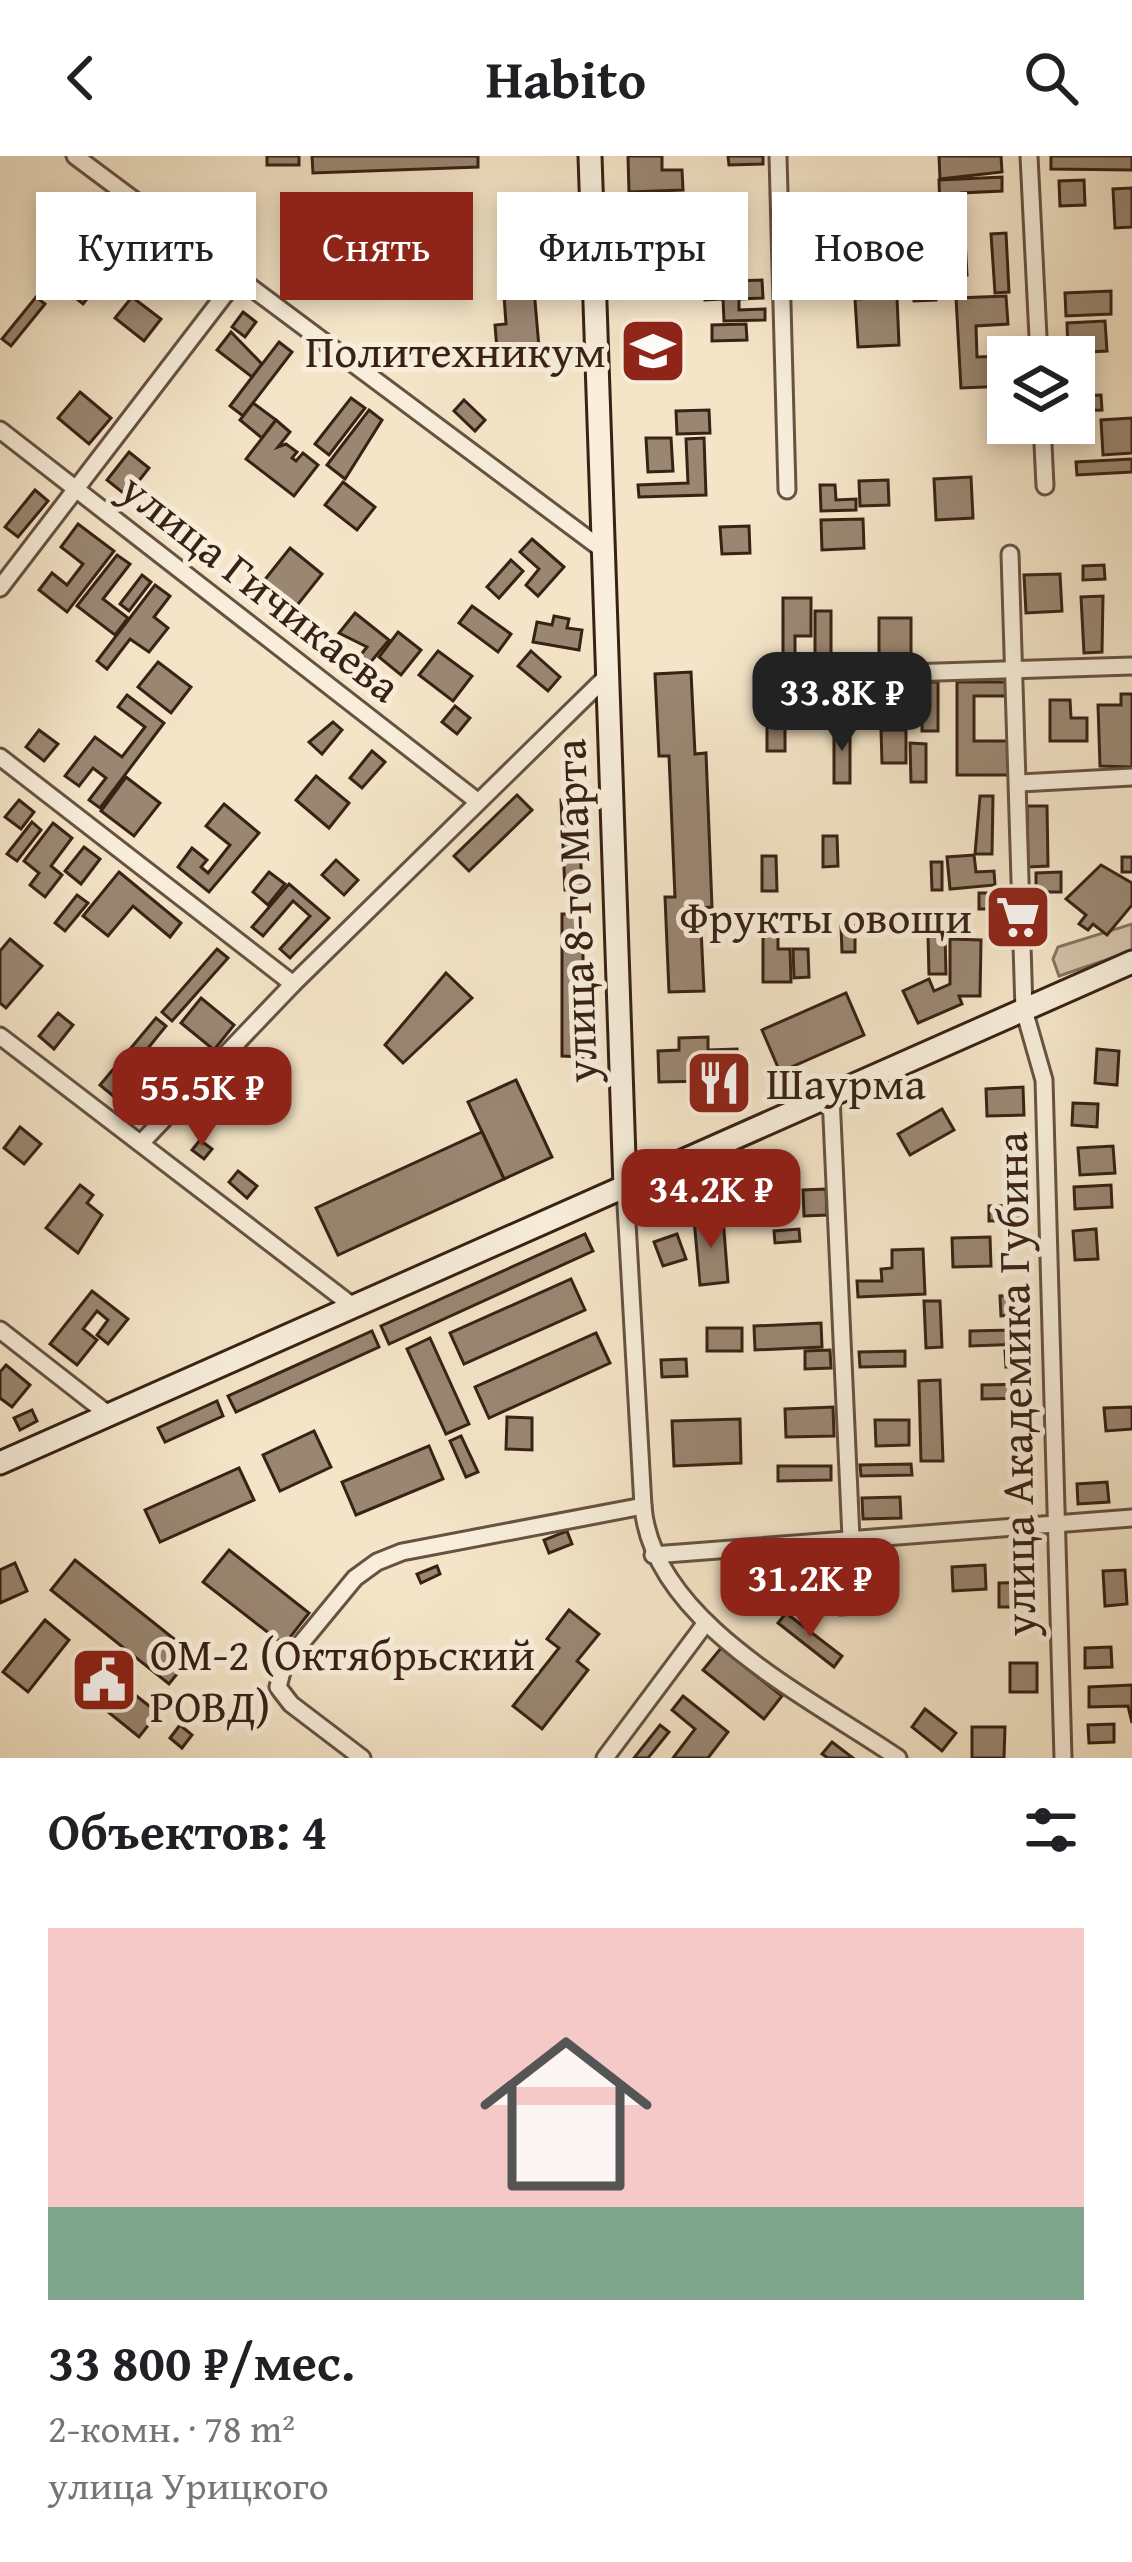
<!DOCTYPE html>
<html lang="ru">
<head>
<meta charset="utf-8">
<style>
	:root { --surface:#fff; --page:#f6f6f6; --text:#202124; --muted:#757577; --accent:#8f2418 }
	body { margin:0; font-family:"Gentium Book Plus",serif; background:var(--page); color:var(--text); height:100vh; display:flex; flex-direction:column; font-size:45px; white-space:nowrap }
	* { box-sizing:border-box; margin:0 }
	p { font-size:39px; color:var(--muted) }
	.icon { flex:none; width:66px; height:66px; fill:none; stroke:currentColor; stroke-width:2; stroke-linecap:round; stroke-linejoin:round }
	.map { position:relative; height:1602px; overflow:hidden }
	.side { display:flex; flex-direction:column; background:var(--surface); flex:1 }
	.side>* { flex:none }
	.guide { position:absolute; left:36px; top:36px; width:1062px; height:108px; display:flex; gap:24px }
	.fabs { position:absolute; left:987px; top:180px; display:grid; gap:24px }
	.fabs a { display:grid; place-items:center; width:108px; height:108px; border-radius:0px; background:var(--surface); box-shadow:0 6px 18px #0003; font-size:60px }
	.price { position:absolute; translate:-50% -102px; padding:0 27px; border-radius:24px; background:var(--accent); color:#fff; font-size:39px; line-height:78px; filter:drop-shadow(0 3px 6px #0008) }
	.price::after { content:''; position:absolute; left:50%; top:72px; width:36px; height:27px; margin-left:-18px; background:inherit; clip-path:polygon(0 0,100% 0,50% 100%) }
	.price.on { background:#222; color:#fff }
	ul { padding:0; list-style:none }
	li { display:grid; align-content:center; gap:24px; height:636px; padding:0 48px }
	li span { display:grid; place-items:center; height:372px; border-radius:0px; color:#555 }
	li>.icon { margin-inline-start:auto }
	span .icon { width:216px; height:216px; fill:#fffc; stroke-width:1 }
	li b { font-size:51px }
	h2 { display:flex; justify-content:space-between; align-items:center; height:144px; padding:0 48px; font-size:51px }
	.tag { padding:0 42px; border-radius:0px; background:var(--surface); box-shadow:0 6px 18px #0003; font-size:42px; line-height:108px }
	.tag.on { background:var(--accent); color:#fff }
	header { display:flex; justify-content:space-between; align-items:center; height:156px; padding:0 48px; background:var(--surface); font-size:54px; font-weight:700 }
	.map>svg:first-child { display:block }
</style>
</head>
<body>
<header><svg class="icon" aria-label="back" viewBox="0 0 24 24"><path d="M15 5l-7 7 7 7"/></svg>Habito<svg class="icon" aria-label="search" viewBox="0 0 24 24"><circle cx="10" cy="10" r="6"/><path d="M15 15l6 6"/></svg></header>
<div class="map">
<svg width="1132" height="1602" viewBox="0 0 1132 1602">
	<rect width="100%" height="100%" fill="#f4e5c8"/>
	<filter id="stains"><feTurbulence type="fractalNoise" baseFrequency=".00167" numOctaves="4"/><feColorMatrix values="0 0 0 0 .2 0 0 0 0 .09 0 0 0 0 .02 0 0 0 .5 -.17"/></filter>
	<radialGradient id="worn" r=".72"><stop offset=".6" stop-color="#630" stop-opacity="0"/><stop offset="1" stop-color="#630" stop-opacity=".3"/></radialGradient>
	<!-- green -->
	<path fill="#d4c4aa" stroke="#867260" stroke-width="3" d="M1132,768V795L1059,820L1053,803L1058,791Z"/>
	<!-- building -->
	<g fill="#9a8772" stroke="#382115" stroke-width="3">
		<rect x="267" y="0" width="32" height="9"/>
		<path d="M312,0H478V11L313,17Z"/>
		<path d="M628,0H662V14H682L683,34L629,36Z"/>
		<path d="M728,0H763V8L729,9Z"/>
		<path d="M939,0H1001L1002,16L940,23Z"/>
		<path d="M1051,0H1132V14L1051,13Z"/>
		<path d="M1002,21V35L961,37L962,58L940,59L939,24Z"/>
		<path d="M1084,24L1085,49L1060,50L1059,25Z"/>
		<path d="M1132,32V71L1115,72L1113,33Z"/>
		<path d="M1006,77L1009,136L995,137L991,78Z"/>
		<path d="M874,82L875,110L843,112L842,98L827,99L828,115L813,116L811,85Z"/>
		<path d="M965,83L967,119L935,121L933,84Z"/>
		<path d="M79,89L110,114L83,148L52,123Z"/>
		<path d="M695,112V125L632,127V115Z"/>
		<path d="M905,113L906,133L812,138L811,118Z"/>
		<path d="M533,122L540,203L498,206L495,169L506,168L503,125Z"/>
		<path d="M762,124L763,142L739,143V154L765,153V164L724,165L723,143L705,144L704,126Z"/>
		<path d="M935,125L936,144L914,145L913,126Z"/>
		<path d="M1111,135V158L1066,160L1065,137Z"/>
		<path d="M1006,140L1008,168L976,170L977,201L1011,200L1008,230L961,232L956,142Z"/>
		<path d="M36,141L45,148L11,190L2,183Z"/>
		<path d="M132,141L161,163L144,185L115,162Z"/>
		<path d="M897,141L899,189L858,191L855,143Z"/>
		<path d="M243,156L256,166L245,181L232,171Z"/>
		<path d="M1105,165L1107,195L1068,197L1067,167Z"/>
		<path d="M746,168L747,184L712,185V169Z"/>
		<path d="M231,176L262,208L252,221L217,194Z"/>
		<path d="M279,186L292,196L243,260L230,250Z"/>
		<path d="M80,236L111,262L89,288L58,262Z"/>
		<path d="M1101,239L1102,254L1074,255V240Z"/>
		<path d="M351,242L365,252L329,299L315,288Z"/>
		<path d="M464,244L485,264L475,275L454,255Z"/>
		<path d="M253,247L276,264L262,282L240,264Z"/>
		<path d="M369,254L382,264L345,323L327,309Z"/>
		<path d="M709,254L710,277L677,278L676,255Z"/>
		<path d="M1132,262V297L1103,299L1101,264Z"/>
		<path d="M276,264L290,276L278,291L286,288L297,296L292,302L296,305L303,297L318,309L294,340L246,303Z"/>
		<path d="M646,282H671L673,315L648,316Z"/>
		<path d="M704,282L706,339L639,341L638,329L688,327L686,283Z"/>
		<path d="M129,296L149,312L127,340L107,324Z"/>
		<path d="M1132,303V316L1077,319L1076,306Z"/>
		<path d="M971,321L973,362L936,364L934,323Z"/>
		<path d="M888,324L889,349L860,350L859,325Z"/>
		<path d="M343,326L375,351L357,374L325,349Z"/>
		<path d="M820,329H835L836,344L856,343V354L821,355Z"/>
		<path d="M35,334L48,345L18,381L5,371Z"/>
		<path d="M863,363L864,392L822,394L821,364Z"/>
		<path d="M78,368L114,395L67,456L39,434L52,417L67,429L83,408L61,391Z"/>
		<path d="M749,370L750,397L722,398L720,371Z"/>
		<path d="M532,383L564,411L538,440L526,429L539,413L520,396Z"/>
		<path d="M290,392L322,418L287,462L255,436Z"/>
		<path d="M117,399L130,408L103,443L128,462L115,479L77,450Z"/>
		<path d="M511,404L523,415L499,442L487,431Z"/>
		<path d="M1104,409L1105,423L1083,424V410Z"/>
		<path d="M1060,418L1062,455L1026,457L1024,419Z"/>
		<path d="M142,419L151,426L129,455L120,448Z"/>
		<path d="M155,429L170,440L154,461L168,472L149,496L130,483L107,513L97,505Z"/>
		<path d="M1103,440L1102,496L1084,497L1081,441Z"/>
		<path d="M783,442H811V480H795V507H783Z"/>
		<path d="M472,450L511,478L498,496L459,467Z"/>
		<rect x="815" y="455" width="16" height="49"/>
		<path d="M355,457L389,484L359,520L350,512L367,491L339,477Z"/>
		<path d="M554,460L569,463L567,472L582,474L579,494L533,486L537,466L552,469Z"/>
		<rect x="879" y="462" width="32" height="42"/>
		<path d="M398,476L421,494L401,519L379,501Z"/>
		<path d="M438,495L472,520L453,545L419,519Z"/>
		<path d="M531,495L560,521L548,535L518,510Z"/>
		<path d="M158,506L191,531L171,557L138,531Z"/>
		<path d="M691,516L695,598L706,597L712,751L700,752L704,835L669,836L665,741H675L669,600H659L655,518Z"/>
		<rect x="922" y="526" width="16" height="49"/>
		<path d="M957,526H1006V540H974V585H1008V619H957Z"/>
		<path d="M850,530H865V560H851Z"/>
		<path d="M1121,538H1132V611L1100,610L1098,549H1121Z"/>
		<path d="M127,539L164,567L100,652L89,644L106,622L93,612L79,630L65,620L95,581L122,601L145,571L118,551Z"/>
		<path d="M1050,544H1070L1071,562H1087V585H1050Z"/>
		<path d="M455,550L470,562L457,578L442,566Z"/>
		<rect x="767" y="565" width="18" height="30"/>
		<path d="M333,566L342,574L322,598L309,586Z"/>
		<rect x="834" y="569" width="16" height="58"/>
		<path d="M39,574L58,588L44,605L26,591Z"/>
		<path d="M881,574H906V607H882Z"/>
		<path d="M910,587L926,588V626H911Z"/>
		<path d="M372,595L385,606L362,632L350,622Z"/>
		<path d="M316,620L349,647L329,672L296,644Z"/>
		<path d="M126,621L160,647L134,680L101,655Z"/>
		<path d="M517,639L532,654L469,715L454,700Z"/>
		<path d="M980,640H993L992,698H975Z"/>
		<path d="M578,643L582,733L565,734L561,644Z"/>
		<path d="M19,644L34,656L21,673L5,661Z"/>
		<path d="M224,648L259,677L209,736L178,711L192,692L207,704L201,711L208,717L230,689L206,670Z"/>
		<path d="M1027,650H1047L1048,710L1028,711Z"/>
		<path d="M32,666L41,674L17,705L7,698Z"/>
		<path d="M53,667L72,682L51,710L62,719L45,741L30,729L39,717L24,705Z"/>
		<path d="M823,680H837L838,710L823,711Z"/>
		<path d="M84,691L100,703L81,728L65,715Z"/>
		<path d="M974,699L976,716L994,715L995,729L950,733L947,701Z"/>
		<path d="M762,700H776L777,735H762Z"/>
		<rect x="1122" y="701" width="10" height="15"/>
		<path d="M336,704L358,724L344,739L322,719Z"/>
		<path d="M931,706H942V734H932Z"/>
		<path d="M1101,709L1132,727V749L1107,779L1093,768L1088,774L1079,768L1086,759L1066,743Z"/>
		<path d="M119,716L181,767L170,781L133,750L108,780L83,760Z"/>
		<path d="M269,716L285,728L268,749L253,736Z"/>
		<path d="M1061,716V736H1036V717Z"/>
		<path d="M289,728L329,762L290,802L280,793L310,760L293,745L263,780L252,771Z"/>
		<rect x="979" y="737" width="16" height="16"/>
		<path d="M77,739L88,747L65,775L55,767Z"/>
		<path d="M562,758H583V901L562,900Z"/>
		<path d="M841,770H855V796H842Z"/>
		<path d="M763,773H778V793H790L791,826H763Z"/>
		<path d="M945,779L946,818H929L928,780Z"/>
		<path d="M10,783L42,810L6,852L0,847V795Z"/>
		<path d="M950,783L981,784L980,840H959L962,848L918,867L903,835L929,823L934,835L950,828Z"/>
		<path d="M217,793L228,802L172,865L162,856Z"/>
		<path d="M793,793H808L809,821L794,822Z"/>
		<path d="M446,817L472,842L403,907L385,889Z"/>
		<path d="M846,837L864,879L780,916L762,874Z"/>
		<path d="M201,842L234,869L214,894L181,867Z"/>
		<path d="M58,857L73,869L54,893L39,880Z"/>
		<path d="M156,862L166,870L140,902L154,914L124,949L100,929Z"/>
		<path d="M708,881V894L737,893L738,925H728L740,942L711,955L706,943L708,925L659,926L658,895L679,894V882Z"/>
		<path d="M1097,893L1119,895L1117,929L1095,927Z"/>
		<path d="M516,924L552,1001L504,1023L468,946Z"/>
		<path d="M1023,931L1024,959L987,960L986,933Z"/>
		<path d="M1073,947L1098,948L1097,971L1072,969Z"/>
		<path d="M942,953L954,974L910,999L898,978Z"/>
		<path d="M20,971L41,988L24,1008L4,992Z"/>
		<path d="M482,976L504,1023L338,1099L316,1052Z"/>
		<path d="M200,984L212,993L204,1003L192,994Z"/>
		<path d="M1113,990L1115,1017L1080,1019L1078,992Z"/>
		<path d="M238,1015L257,1030L247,1042L229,1026Z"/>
		<path d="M80,1029L93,1039L87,1047L102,1059L78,1097L46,1072Z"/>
		<path d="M1111,1029L1112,1051L1075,1053L1074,1031Z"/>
		<path d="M826,1033L827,1059L804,1060L803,1034Z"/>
		<path d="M774,1038L780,1054L745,1068L739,1051Z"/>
		<path d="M1025,1049L1026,1064L989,1065V1050Z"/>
		<path d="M723,1062L728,1126L700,1129L694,1064Z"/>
		<path d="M799,1073L800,1085L775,1087L774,1075Z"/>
		<path d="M1096,1073L1098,1103L1075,1104L1073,1075Z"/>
		<path d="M585,1078L593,1095L389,1188L381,1170Z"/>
		<path d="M677,1078L686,1103L663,1110L654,1086Z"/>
		<path d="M990,1081L991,1110L953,1111L952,1082Z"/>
		<path d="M923,1093L925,1138L858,1141L857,1125H882L881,1113L892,1112V1094Z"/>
		<path d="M571,1123L585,1154L464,1208L450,1177Z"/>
		<path d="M92,1135L128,1163L108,1188L97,1179L108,1164L97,1155L83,1173L97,1184L77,1209L50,1188Z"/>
		<path d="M1026,1139L1027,1188L970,1190V1175L1013,1174V1159L1001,1160L1000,1140Z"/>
		<path d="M924,1145H940L942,1191L926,1192Z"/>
		<path d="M821,1167L822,1191L755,1194L754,1170Z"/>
		<rect x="707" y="1172" width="35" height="23"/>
		<path d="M372,1175L379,1191L236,1256L228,1240Z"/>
		<path d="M596,1177L610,1207L489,1262L475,1231Z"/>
		<path d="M430,1182L469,1268L446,1278L407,1193Z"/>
		<path d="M830,1194L831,1212L805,1213V1195Z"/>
		<path d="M905,1195V1210L860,1211L859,1196Z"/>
		<path d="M1005,1195H1028L1029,1210L1006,1211Z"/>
		<path d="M686,1203L687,1220L662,1221L661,1204Z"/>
		<path d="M6,1209L30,1229L12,1251L0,1242V1216Z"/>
		<path d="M940,1224L943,1305H921L919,1225Z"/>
		<path d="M1028,1228V1242L982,1243V1229Z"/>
		<path d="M217,1245L223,1260L165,1286L158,1272Z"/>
		<path d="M833,1251L834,1280L786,1281L785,1253Z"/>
		<path d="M1132,1251V1273L1106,1275L1104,1252Z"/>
		<path d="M32,1254L37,1265L20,1274L14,1262Z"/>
		<path d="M507,1261L532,1262V1294L506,1293Z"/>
		<path d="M740,1263L741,1307L674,1310L672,1265Z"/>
		<path d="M875,1264H909V1289L876,1290Z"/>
		<path d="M314,1275L331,1311L280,1335L263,1299Z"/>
		<path d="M461,1280L478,1316L466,1321L450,1285Z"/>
		<path d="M429,1290L443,1323L356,1359L342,1326Z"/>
		<path d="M911,1308L912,1319L861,1320L860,1309Z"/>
		<path d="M778,1310H831V1324L778,1325Z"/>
		<path d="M239,1312L254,1344L160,1386L145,1354Z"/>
		<path d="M1107,1326L1109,1346L1078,1348L1077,1328Z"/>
		<path d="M900,1341L901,1362L863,1363L862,1342Z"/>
		<path d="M567,1375L572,1388L549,1397L544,1384Z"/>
		<path d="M1019,1388L1035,1389V1401H1019Z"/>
		<path d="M229,1394L309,1457L284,1489L203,1426Z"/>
		<path d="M75,1404L193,1498L169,1528L51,1434Z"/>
		<path d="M15,1407L27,1435L0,1447V1414Z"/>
		<path d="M985,1409L986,1433L953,1435L952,1411Z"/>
		<path d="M437,1410L440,1418L421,1427L417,1418Z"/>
		<path d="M1125,1414L1127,1448L1105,1450L1103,1415Z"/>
		<path d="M820,1416L821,1433L786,1436L784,1419Z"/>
		<path d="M855,1424L857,1458L840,1459L837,1425Z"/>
		<path d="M1035,1426V1451H999V1427Z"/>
		<path d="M569,1454L599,1478L577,1505L588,1514L542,1573L513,1550L559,1492L547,1483Z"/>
		<path d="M786,1457L842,1500L834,1511L778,1467Z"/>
		<path d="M45,1464L69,1484L28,1536L3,1516Z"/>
		<path d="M1111,1491L1112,1511L1085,1512V1492Z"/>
		<path d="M721,1492L782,1540L764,1563L703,1514Z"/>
		<path d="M95,1507L158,1557L139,1581L76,1530Z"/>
		<rect x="1010" y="1507" width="27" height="29"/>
		<path d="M1132,1529V1567L1128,1550L1089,1551V1531Z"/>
		<path d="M683,1540L728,1576L708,1602H673L695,1573L672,1554Z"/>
		<path d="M925,1553L956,1577L942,1595L912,1571Z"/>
		<path d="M1114,1568V1586L1089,1587L1088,1569Z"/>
		<path d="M180,1569L192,1579L182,1592L170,1582Z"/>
		<path d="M660,1569L669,1576L648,1602H634Z"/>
		<path d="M972,1571H1005L1004,1602H972Z"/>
		<path d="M832,1586L853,1602H828L822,1598Z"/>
	</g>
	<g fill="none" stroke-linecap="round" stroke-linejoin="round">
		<!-- street casing -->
		<g stroke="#675242" stroke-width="21">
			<g id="street">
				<path d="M75,0L603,394"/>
				<path d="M778,0L787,334"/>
				<path d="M1029,0L1039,201"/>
				<path d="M1042,267L1045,330"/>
				<path d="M0,274L477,645"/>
				<path d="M1010,398L1024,854L1044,924L1063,1602"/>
				<path d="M0,432L236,124"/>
				<path d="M780,521L1132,510"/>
				<path d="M0,601L293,828"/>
				<path d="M1020,627L1132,621"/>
				<path d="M0,880L350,1148"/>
				<path d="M831,940L851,1382"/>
				<path d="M141,987L293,828L606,521"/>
				<path d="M625,1031L643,1350C652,1466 811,1542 898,1602"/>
				<path d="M0,1174L109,1259"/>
				<path d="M653,1399L1132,1362"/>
				<path d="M362,1602L291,1548L278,1531L284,1508L355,1422L377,1406L402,1396L643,1350"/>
				<path d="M605,1602L705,1468"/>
			</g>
		</g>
		<!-- secondary casing -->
		<g stroke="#382115" stroke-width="27">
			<g id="secondary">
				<path d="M590,0L625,1031"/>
				<path d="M0,1307L1132,806"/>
			</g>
		</g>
		<!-- street -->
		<use href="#street" stroke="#f8eedb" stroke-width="15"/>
		<!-- secondary -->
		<use href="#secondary" stroke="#f8eedb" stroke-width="21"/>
	</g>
	<!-- icons -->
	<defs>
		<g id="university-square" transform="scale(3.45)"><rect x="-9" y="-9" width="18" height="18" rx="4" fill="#8f2418" stroke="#f8eedb"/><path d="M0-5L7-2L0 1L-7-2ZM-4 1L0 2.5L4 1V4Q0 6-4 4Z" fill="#fff"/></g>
		<g id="supermarket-square" transform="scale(3.45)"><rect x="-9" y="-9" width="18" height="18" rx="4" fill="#8f2418" stroke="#f8eedb"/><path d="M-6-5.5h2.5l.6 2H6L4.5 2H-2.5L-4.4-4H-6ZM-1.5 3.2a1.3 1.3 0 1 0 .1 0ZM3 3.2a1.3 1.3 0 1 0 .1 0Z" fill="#fff"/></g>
		<g id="restaurant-square" transform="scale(3.45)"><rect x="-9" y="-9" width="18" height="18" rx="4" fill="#8f2418" stroke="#f8eedb"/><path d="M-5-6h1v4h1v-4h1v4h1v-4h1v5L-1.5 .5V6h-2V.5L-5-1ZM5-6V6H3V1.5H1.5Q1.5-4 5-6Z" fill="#fff"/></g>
		<g id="civic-square" transform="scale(3.45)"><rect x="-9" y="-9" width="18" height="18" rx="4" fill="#8f2418" stroke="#f8eedb"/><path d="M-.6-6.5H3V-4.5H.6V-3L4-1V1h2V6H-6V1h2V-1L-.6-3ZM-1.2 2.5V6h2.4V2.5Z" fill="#fff"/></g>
	</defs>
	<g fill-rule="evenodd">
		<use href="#university-square" x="653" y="195"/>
		<use href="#supermarket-square" x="1018" y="761"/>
		<use href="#restaurant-square" x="719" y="927"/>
		<use href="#civic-square" x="104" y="1524"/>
	</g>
	<g text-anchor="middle" stroke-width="10" stroke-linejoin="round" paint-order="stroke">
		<!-- poi labels -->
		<g font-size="45" fill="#382115" stroke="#f8eedb" text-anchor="end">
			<text x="606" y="211">Политехникум</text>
			<text x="972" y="777">Фрукты овощи</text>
			<text x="766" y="943" text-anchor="start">Шаурма</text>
			<text x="150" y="1514" text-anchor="start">ОМ-2 (Октябрьский<tspan x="150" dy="52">РОВД)</tspan></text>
		</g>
		<!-- street labels -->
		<g font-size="45" fill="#382115" stroke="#f8eedb">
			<text transform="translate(261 431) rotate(38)" y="16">улица Гичикаева</text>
			<text transform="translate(575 755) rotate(-92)" y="16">улица 8-го Марта</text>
			<text transform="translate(1015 1228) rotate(-91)" y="16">улица Академика Губина</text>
		</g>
	</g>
	<rect width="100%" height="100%" filter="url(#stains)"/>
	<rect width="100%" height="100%" fill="url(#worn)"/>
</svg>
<div class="fabs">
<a><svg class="icon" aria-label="layers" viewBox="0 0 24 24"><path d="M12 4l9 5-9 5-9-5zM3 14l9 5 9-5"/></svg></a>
</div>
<b class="price on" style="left:842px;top:598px">33.8K ₽</b>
<b class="price" style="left:202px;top:993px">55.5K ₽</b>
<b class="price" style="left:711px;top:1095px">34.2K ₽</b>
<b class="price" style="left:810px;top:1484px">31.2K ₽</b>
<div class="guide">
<a class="tag">Купить</a>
<a class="tag on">Снять</a>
<a class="tag">Фильтры</a>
<a class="tag">Новое</a>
</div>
</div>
<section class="side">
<h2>Объектов: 4<svg class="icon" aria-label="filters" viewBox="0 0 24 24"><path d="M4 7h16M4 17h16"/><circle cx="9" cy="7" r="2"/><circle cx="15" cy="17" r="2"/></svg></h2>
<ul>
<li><span style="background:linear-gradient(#f6c9c9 75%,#7fa58c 0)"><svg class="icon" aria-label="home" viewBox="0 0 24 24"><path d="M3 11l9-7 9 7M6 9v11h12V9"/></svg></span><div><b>33 800 ₽/мес.</b><p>2-комн. · 78 m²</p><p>улица Урицкого</p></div></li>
</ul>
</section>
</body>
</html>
